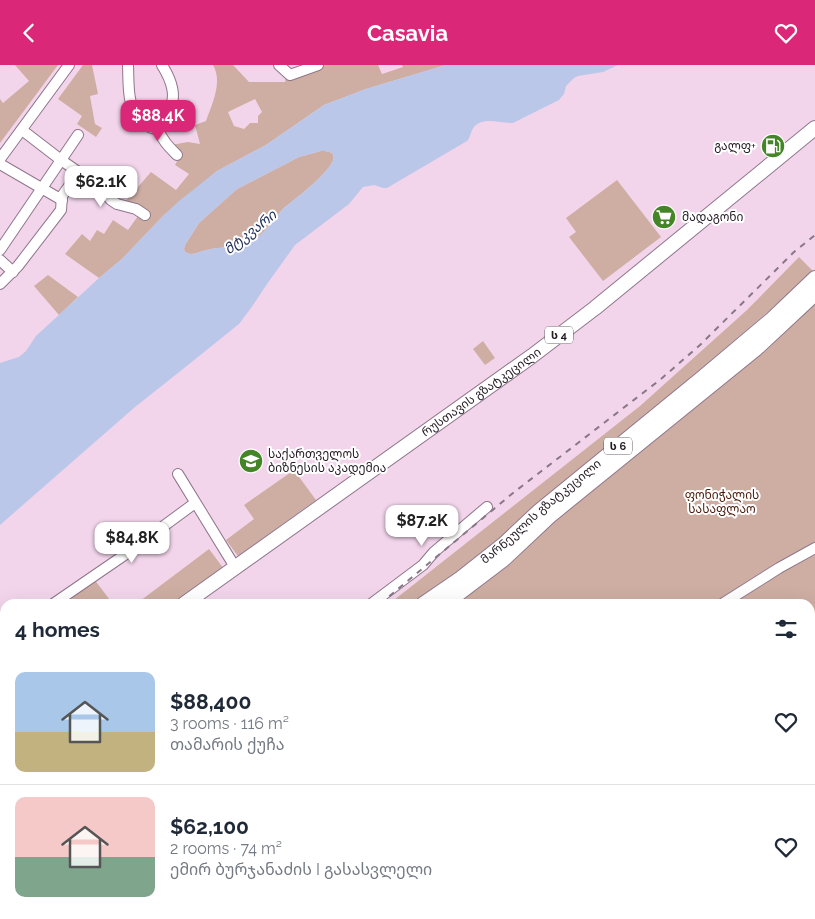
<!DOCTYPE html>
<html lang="en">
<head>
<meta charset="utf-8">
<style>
	:root { --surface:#fff; --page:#f6f6f7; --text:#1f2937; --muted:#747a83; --line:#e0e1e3; --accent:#db2777 }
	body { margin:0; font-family:Raleway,"Noto Sans Georgian",sans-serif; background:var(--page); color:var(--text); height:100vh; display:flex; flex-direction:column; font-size:19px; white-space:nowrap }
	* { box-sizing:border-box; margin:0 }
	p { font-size:16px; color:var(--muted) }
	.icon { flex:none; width:28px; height:28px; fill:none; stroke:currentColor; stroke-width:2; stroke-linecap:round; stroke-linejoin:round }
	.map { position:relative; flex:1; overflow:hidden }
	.side { position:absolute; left:0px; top:534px; width:815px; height:321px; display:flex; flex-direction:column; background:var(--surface); border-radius:15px 15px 0 0; box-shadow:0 5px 20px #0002 }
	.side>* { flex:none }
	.price { position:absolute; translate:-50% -42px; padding:0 11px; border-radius:10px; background:#fff; color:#222; font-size:16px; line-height:32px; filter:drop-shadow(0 1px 2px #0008) }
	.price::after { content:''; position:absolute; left:50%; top:30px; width:15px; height:11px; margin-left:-8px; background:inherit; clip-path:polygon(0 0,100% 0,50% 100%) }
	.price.on { background:var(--accent); color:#fff }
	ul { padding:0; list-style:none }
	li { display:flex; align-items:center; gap:15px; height:125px; padding:0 15px }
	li+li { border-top:1px solid var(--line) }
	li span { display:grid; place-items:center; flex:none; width:140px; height:100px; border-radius:10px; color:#555 }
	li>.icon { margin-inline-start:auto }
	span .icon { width:60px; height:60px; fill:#fffc; stroke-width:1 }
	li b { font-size:21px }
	h2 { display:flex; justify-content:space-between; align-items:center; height:60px; padding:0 15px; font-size:21px }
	header { display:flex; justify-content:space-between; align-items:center; height:65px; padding:0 15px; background:var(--accent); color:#fff; font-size:22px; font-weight:700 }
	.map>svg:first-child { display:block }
</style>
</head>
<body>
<header><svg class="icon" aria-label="back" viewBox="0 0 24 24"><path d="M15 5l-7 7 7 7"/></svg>Casavia<svg class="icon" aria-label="heart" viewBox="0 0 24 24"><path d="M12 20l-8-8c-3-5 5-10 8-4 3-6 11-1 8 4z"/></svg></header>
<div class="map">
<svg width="815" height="854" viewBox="0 0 815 854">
	<rect width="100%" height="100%" fill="#f2d5eb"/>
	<!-- green -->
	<g fill="#ceaea3" fill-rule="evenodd">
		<path d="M15,0H58L0,78V34L3,38L29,16Z"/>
		<path d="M83,0H92L98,29L90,31L95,59L102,63L96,72L77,59L82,51L58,34Z"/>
		<path d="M213,0H233L249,17H285L286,12L325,0H378L382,9L403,2L402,0H446L366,24L324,40L266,80L217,106L164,150L122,194L99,213L65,189L82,169L90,176L97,165L104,169L113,155L128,165L138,151L124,138L151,107L176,125L189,109L175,100L179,93L171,80L188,77L200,79L195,60L206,56C212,39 223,17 213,0ZM255,34L262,47L258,51V58H250L244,64L234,61L228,47Z"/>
		<path d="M321,86C362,85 291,137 284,143C274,153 265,169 252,176C241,182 223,182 211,184C205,185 198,188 192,189C188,189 188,188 185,187L184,184L185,180L199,158L237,124L299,92Z"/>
		<path d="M617,115L661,172L603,216L569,172L576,167L566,153Z"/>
		<path d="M799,192L814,207L757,256L487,486L413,539H389L640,341L747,245Z"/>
		<path d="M48,210L78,232L59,250L34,221Z"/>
		<path d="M815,235V854H0V832L5,828V850H810V539H452Z"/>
		<path d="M483,276L495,293L485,300L473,284Z"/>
		<path d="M294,405L316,435L238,491L226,475L254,454L244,440Z"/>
		<path d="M209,484L224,504L175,539H136Z"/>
		<path d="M94,514L113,539H60Z"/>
		<path d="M5,625V660L0,664V629Z"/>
	</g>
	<!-- water -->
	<path fill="#bac7e8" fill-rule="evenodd" d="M446,0H618L603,7L578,11L574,13L566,21L564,29L559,35L513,58C501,59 484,51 474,62C470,67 471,72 467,76L387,123H383L374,120L363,122L349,139L295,180L267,219L251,243L239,259L178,308L135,342L0,460V298L19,292L26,286L36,271L99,213L122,194L164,150L179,136L217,106L266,80L324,40L366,24ZM321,86C362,85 291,137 284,143C274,153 265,169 252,176C241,182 223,182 211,184C205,185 198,188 192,189C188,189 188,188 185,187L184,184L185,180L199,158L237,124L299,92Z"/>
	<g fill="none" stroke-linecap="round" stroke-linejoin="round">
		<!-- minor casing -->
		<g stroke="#90768b" stroke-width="12">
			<g id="minor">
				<path d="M128,0C129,22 126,43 144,58C148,62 152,64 158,64C164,60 167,55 169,48C177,31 172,16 162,0"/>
				<path d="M279,0L290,10L318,0"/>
				<path d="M158,64C162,75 169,82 177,90"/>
				<path d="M22,65L61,95L100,122L111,135L117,139L136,144L145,150"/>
				<path d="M0,94L69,0"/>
				<path d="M0,99L62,135"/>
				<path d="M0,185L78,70"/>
				<path d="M0,195L13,207"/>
				<path d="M0,219L18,201L61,145L62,131L79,107"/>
				<path d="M178,409L235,502"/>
				<path d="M53,539L123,491L195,438"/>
				<path d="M371,539L423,500L434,487L487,442"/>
				<path d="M722,539L779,503L815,483"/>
				<path d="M0,578L5,575"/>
				<path d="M810,604L815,600"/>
				<path d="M0,769L5,766"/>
				<path d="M468,854L471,850"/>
				<path d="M489,854L492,850"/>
			</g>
		</g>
		<!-- highway casing -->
		<g stroke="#90768b" stroke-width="16">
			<g id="highway">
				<path id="s1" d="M184,539L532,291L595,243L815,63"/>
				<path id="s2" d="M423,539L461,513L504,479L538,447L702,313L772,254L815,213"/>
				<path d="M445,539L503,495L551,450L757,283L815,229"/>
				<path d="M0,672L5,669"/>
				<path d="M0,813L5,809"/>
				<path d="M0,829L5,824"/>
			</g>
		</g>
		<!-- minor -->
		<use href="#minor" stroke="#fff" stroke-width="10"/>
		<!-- highway -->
		<use href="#highway" stroke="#fff" stroke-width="14"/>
		<!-- rail -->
		<g stroke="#8a7786" stroke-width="2" stroke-dasharray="6 6" stroke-linecap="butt">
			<path d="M380,539L513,428L661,314L700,280L794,187L815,170"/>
			<path d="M0,783L5,779"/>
		</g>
	</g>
	<!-- icons -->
	<defs>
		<g id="fuel-disc" transform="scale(1.25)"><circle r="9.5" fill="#448527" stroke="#fff"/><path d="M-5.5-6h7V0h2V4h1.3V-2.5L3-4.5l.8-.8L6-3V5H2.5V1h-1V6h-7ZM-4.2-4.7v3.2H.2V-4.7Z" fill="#fff"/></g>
		<g id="supermarket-disc" transform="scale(1.25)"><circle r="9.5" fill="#448527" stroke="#fff"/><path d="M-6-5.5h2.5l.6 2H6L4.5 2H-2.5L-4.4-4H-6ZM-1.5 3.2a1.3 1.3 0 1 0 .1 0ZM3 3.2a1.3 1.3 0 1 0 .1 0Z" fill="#fff"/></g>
		<g id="university-disc" transform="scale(1.25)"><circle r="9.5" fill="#448527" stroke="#fff"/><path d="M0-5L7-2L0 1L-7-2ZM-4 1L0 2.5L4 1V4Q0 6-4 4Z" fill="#fff"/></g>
	</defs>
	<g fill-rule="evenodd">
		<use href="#fuel-disc" x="773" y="81"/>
		<use href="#supermarket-disc" x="664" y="152"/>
		<use href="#university-disc" x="251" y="396"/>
	</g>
	<g text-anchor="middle" stroke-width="4" stroke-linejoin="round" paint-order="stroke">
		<!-- shield labels -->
		<g fill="#fff" stroke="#665f64" stroke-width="1">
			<rect x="545" y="261.5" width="28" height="17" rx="4"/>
			<rect x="604" y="372.5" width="28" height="17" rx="4"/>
		</g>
		<g font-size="11" font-weight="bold" fill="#241a22">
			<text x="559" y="274">ს 4</text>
			<text x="618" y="385">ს 6</text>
		</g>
		<!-- poi labels -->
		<g font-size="12" fill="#241a22" stroke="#fff" text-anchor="start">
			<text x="756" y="85" text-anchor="end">გალფ+</text>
			<text x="682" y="156">მადაგონი</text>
			<text x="268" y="393">საქართველოს<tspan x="268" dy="14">ბიზნესის აკადემია</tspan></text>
		</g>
		<!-- street labels -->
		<g font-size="12" fill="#241a22" stroke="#fff">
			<text dy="4" stroke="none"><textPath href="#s1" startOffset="365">რუსთავის გზატკეცილი</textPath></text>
			<text dy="4" stroke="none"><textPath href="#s2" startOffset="150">მარნეულის გზატკეცილი</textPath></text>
		</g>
		<!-- park labels -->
		<g font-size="12" fill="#491908" stroke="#fff">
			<text x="722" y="434">ფონიჭალის<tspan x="722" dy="14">სასაფლაო</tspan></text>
		</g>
		<!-- water labels -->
		<g font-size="14" font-style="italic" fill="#212f59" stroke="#fff">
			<text transform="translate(250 167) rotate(-38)" y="5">მტკვარი</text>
		</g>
	</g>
</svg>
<b class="price on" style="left:158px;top:77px">$88.4K</b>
<b class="price" style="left:101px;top:143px">$62.1K</b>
<b class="price" style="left:422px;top:482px">$87.2K</b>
<b class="price" style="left:132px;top:499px">$84.8K</b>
<section class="side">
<h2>4 homes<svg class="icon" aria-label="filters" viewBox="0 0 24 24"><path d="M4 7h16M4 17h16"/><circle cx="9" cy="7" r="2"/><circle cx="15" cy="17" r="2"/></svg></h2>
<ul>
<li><span style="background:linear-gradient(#a9c7e8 60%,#c2b280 0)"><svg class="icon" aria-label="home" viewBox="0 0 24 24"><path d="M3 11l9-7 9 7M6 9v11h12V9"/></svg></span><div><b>$88,400</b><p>3 rooms · 116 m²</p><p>თამარის ქუჩა</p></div><svg class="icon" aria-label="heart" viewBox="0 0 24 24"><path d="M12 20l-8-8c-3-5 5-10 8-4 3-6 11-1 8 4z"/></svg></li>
<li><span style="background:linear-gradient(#f6c9c9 60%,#7fa58c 0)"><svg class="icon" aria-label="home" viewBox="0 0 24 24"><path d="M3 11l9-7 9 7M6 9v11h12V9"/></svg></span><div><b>$62,100</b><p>2 rooms · 74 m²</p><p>ემირ ბურჯანაძის I გასასვლელი</p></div><svg class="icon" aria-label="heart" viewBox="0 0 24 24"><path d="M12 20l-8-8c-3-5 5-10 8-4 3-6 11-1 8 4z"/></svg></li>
</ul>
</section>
</div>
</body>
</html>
